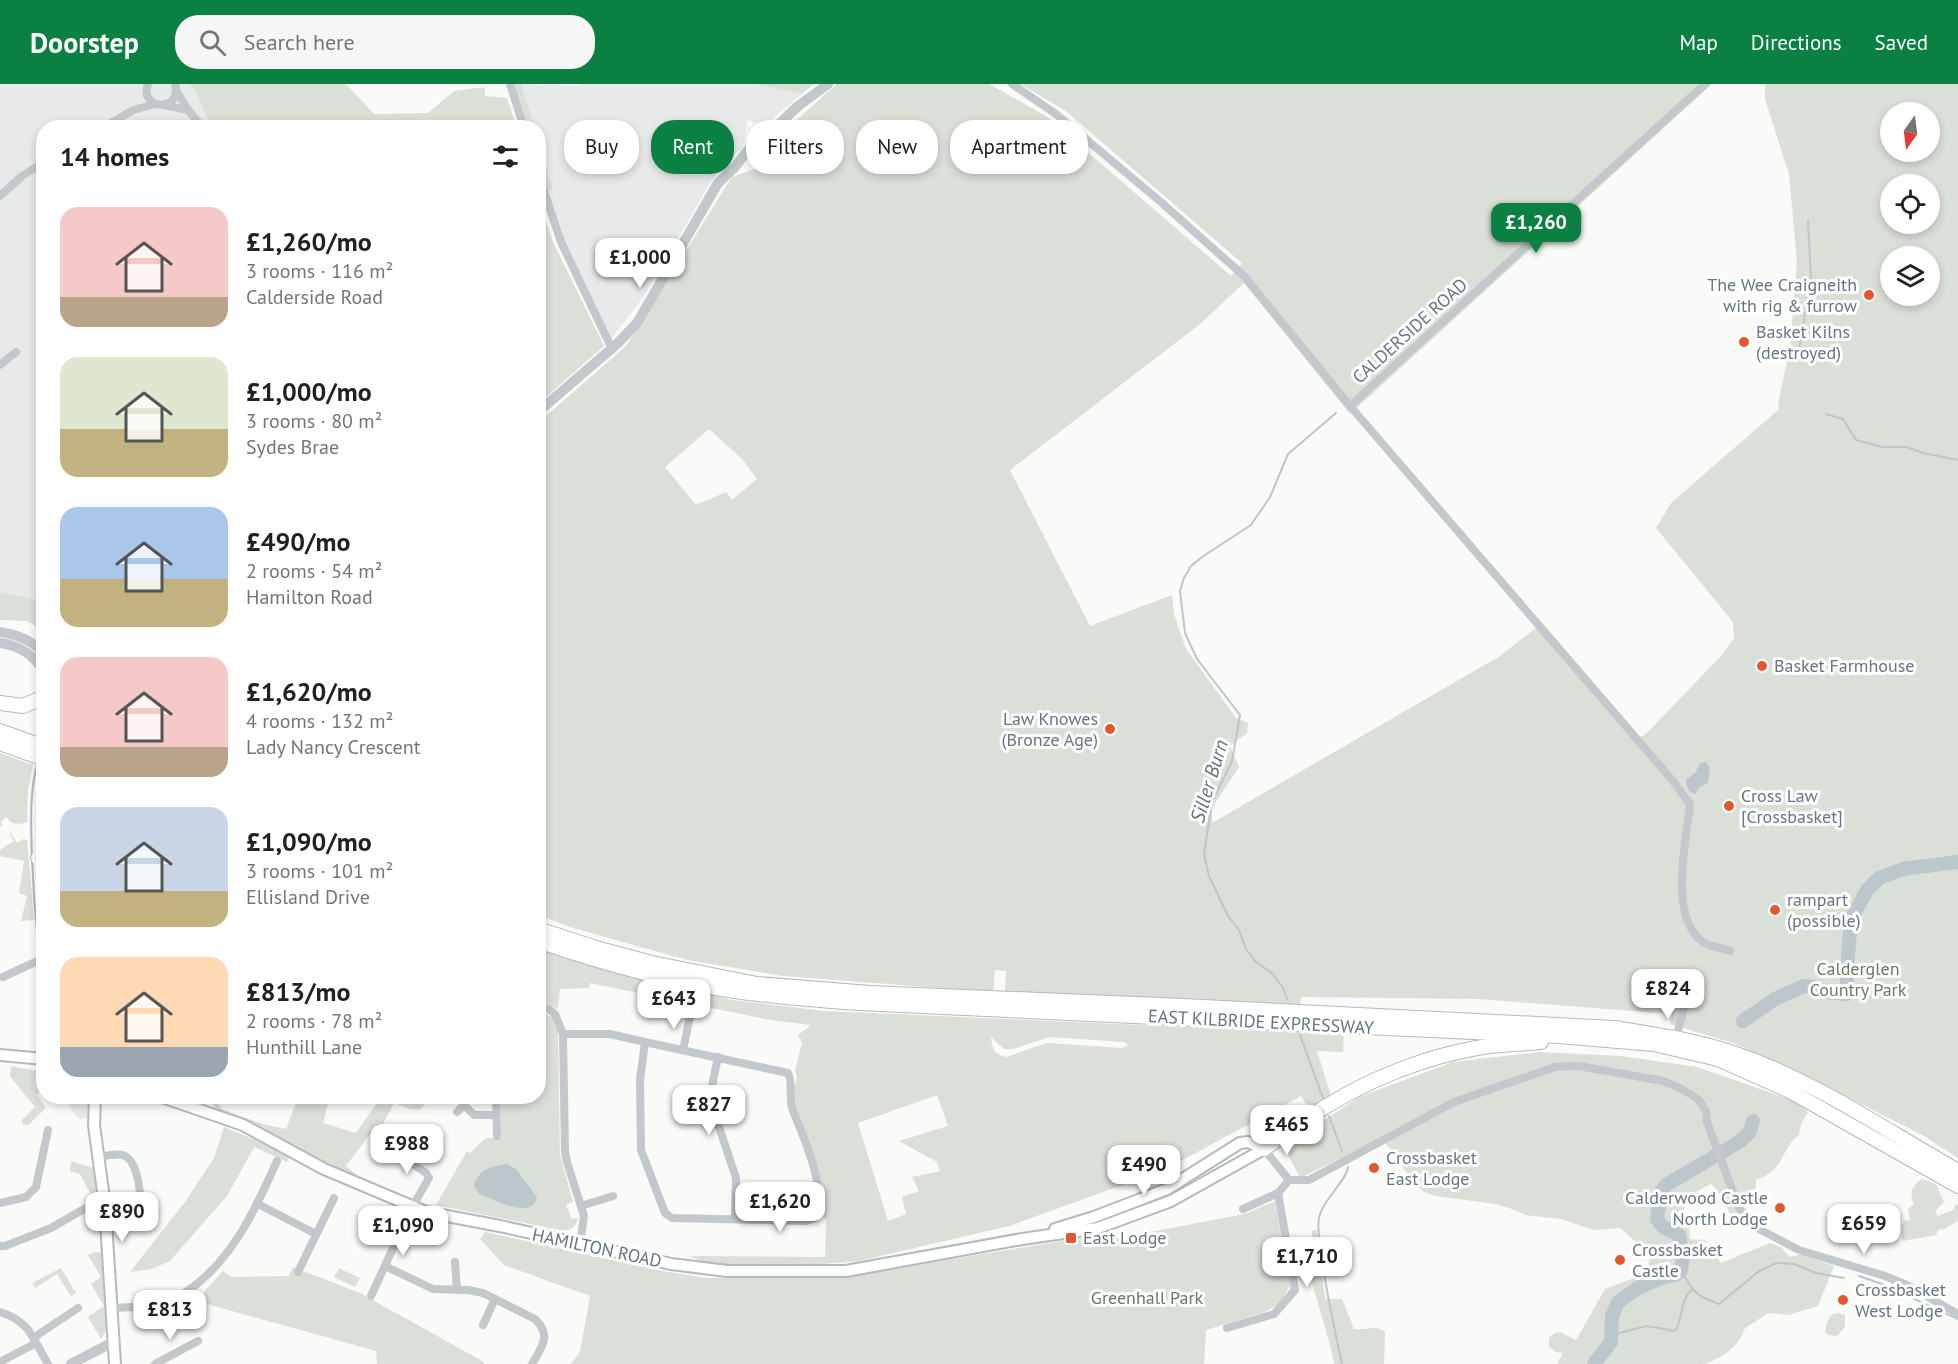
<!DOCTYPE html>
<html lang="en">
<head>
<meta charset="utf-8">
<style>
	:root { --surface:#fff; --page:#f6f6f6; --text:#202124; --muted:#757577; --accent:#0b8043 }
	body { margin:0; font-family:"PT Sans",sans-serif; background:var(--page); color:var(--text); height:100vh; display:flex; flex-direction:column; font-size:22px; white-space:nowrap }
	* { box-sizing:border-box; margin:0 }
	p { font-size:20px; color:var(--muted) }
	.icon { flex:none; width:33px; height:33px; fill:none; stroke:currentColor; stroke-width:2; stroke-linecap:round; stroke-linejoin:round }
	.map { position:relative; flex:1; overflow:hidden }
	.sheet { position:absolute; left:36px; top:36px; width:510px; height:984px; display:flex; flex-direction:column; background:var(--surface); border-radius:24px; box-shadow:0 3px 9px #0003 }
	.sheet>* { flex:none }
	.banner { position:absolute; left:564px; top:36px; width:570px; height:54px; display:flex; gap:12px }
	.needle { width:39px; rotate:194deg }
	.fabs { position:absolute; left:1880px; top:18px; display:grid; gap:12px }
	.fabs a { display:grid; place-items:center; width:60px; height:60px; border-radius:50%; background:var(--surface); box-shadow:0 3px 9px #0003; font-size:30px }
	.price { position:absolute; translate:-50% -51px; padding:0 14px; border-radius:12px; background:#fff; color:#222; font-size:20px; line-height:39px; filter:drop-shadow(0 2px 3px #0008) }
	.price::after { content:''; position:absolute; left:50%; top:36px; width:18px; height:14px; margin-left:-9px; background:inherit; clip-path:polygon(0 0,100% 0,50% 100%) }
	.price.on { background:var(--accent); color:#fff }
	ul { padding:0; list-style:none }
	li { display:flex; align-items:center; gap:18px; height:150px; padding:0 24px }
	li span { display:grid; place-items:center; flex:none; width:168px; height:120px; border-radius:18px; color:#555 }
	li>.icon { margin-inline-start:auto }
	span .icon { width:72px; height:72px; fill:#fffc; stroke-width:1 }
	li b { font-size:26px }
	h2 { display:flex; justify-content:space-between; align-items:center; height:72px; padding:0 24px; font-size:26px }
	.chip { padding:0 21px; border-radius:24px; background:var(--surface); box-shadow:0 3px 9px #0003; font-size:21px; line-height:54px }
	.chip.on { background:var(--accent); color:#fff }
	header { display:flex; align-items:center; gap:36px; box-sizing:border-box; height:84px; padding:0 30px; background:var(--accent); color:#fff }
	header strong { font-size:28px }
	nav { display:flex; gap:33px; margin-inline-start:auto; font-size:21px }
	.search { width:420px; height:54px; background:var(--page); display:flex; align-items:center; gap:15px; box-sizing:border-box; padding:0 21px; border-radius:24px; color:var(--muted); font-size:22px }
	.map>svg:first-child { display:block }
</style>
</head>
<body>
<header>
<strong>Doorstep</strong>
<div class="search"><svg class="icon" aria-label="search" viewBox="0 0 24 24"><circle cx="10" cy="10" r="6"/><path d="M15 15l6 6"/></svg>Search here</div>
<nav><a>Map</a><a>Directions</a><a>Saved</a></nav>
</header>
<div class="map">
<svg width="1958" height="1280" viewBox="0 0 1958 1280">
	<rect width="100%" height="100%" fill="#fafaf8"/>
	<!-- built -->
	<g fill="#e8e9e9">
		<path d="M0,0H189L196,8L211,43L44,44L43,534L0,528Z"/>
		<path d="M521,0L579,2L581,0H756L802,10L770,37L759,41L748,36L742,64L725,79L712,96L645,211L611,255L565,159L546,108L553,105L539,57L538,44L535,43Z"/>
		<path d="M63,1013H87L88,1034L79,1035Z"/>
	</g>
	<!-- green -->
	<g fill="#dadfd7" fill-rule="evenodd">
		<path d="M189,0H346L374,30L428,29L454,7L485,3V12L507,14L517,43H211L196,8Z"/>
		<path d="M511,0H521L535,43H525Z"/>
		<path d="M756,0H814L802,10Z"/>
		<path d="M837,0H989L1046,32L1231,192L1242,179L1066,27L1020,0H1712L1350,330L1244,199L1200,240L1010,386L1090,542L1172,511L1174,530L1186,565L1236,634L1248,639L1247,649L1230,662L1239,683L1212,724V739L1500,572L1542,539L1640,653L1646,650L1720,573L1734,554L1733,538L1656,444L1671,419L1778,326L1779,315L1790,264L1797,177L1789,90L1765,15V0H1958V1074L1924,1052L1784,981L1733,959L1670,940L1672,930L1479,915L1301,913L1300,923L1005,909L1006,887L995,886L993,908L783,892L687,876L570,843L539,831L538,339L626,262L732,93L775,78L793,39ZM1890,28H1929V68H1890ZM1890,100H1929V140H1890ZM1890,172H1929V212H1890ZM709,345L742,375L757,395L732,416L726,408L696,421L665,383Z"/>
		<path d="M538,57L553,105L546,108L539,84Z"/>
		<path d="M538,113L553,158L604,262L539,319Z"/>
		<path d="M0,508L43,517V546L27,537L0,536Z"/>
		<path d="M0,669L33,681L28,705L27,738L20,740L12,739L6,733L1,738L3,741L0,742Z"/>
		<path d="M9,749H11L17,759L23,755L27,756L34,836L21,837L27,812L19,809L24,777L0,772V766L14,757Z"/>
		<path d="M539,864L731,916L825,927L1344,950L1343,968L1317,967L1332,1015L1311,1027L1301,1012L1177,1079L1117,1103L1009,1142L859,1177L810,1181L708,1180L690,1172L825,1173L826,1135L822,1133L821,1096L793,1018L792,1008L797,994L795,986L802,959L798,951L811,941L770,936L590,899L589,904L560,905L558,925L539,915ZM991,953L1004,965H1013L1050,953L1124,958L1128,961L1122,964L1047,959L1006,973C994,971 992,964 991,953ZM937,1011L948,1042L899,1057L937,1078L940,1087L912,1093L919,1107L902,1113L906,1130L888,1137L858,1039Z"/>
		<path d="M539,926L553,934L558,948L560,1071L573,1118L566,1121L572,1135L578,1134L576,1140L570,1146H560L436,1121L467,1067L470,1069L486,1054H501L500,1013L538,1012Z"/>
		<path d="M1540,968L1621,972L1697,983L1797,1018L1808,1028L1801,1040L1799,1051C1779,1066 1787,1085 1756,1096V1112L1751,1117L1745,1114V1122L1738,1129L1730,1130L1718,1107L1711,1100C1699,1106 1688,1111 1684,1125L1688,1135L1690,1155L1705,1156L1708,1165H1712L1721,1179L1770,1159L1781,1163L1790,1173L1802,1170L1834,1182L1818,1222L1788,1231L1773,1229L1767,1230L1745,1244C1740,1262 1720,1276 1703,1280H1557L1563,1269L1556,1268L1549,1263V1254L1555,1249L1560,1248L1576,1256L1605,1205L1647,1189L1650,1174L1645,1166L1620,1144L1593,1146L1561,1135L1525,1131L1512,1125L1495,1120L1436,1112L1424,1108L1413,1098L1382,1054L1300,1094L1284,1063L1359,1013L1453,978Z"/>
		<path d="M11,982L43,988V1003L37,1011L46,1024L28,1041H23L22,1036L35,1023L10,992Z"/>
		<path d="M210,1013H214L222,1025L263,1040L286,1045L298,1013H330L323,1039L356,1049L381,1013H433L419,1026L410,1025L394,1019L383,1040L367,1054L346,1082L360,1094L329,1080L247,1038L221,1029L213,1021Z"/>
		<path d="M224,1043L260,1058L289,1073L287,1078L254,1063L227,1112L170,1177L152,1185L130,1188L185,1118L214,1074Z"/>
		<path d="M71,1077L94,1084L98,1107L91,1111L80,1090L70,1087Z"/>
		<path d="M1922,1095L1936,1100L1944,1118L1935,1127L1938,1132L1953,1126L1956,1120L1958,1121V1137L1944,1145L1938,1146L1936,1151L1903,1157C1901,1150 1900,1143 1904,1137L1910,1136L1908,1125L1914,1120C1909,1110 1912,1101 1922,1095Z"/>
		<path d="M1275,1117L1290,1201L1281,1218L1265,1228L1206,1246L1204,1280H571L580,1268L590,1212L504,1181L480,1155L485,1148L662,1187L707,1194H836L1080,1154L1102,1157L1245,1130Z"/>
		<path d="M1317,1146L1325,1215H1342L1354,1245C1365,1247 1377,1240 1385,1248L1384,1280H1334C1327,1239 1308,1201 1306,1159L1312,1160V1147Z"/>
		<path d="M95,1168L102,1169L108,1237L107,1246L101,1255L88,1233L104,1222L91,1200L101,1193L88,1171Z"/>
		<path d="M293,1183L360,1209L484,1278V1280H377L376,1267L207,1220L204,1208L223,1187L231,1193L289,1192Z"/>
		<path d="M61,1184L76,1209L71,1212L57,1190L35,1204L32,1199Z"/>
		<path d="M339,1184L360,1194L355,1203L334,1193Z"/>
		<path d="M1838,1229L1845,1231V1243L1837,1252L1828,1251L1825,1247C1827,1239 1828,1230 1838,1229Z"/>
	</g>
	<!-- water -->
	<g fill="#bbc7cb">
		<path d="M1706,678L1710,684L1708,699L1700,703L1695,710C1688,708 1686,703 1686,696L1695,689L1700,679Z"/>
		<path d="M507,1080L516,1085L537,1113C532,1137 493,1115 479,1110L474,1102C479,1084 491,1083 507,1080Z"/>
	</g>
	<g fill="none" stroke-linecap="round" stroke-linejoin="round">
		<!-- stream -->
		<g stroke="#bbc7cb" stroke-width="2">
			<path d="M1799,266L1811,194L1808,137"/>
			<path d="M1826,330L1843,335L1856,356L1882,363H1907L1923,369L1958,376"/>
			<path d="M1287,915L1283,904L1273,890L1256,878L1246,865L1239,846L1228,832L1209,792L1204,770L1212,718L1232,677L1240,631L1197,575L1185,549L1180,507L1184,494L1191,482L1202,473L1251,441L1270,413L1288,370L1336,329"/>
			<path d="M1300,951L1324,1017"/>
			<path d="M1329,1032L1342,1067"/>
			<path d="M1676,1191L1685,1193C1695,1211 1700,1213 1719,1220L1758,1188L1776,1179L1794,1180L1816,1189L1844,1194"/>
			<path d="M1859,1192L1882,1200L1958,1235"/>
			<path d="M1612,1251L1646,1242L1675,1247C1684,1234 1679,1217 1692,1205"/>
			<path d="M1342,1280C1334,1242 1325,1205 1321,1166C1320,1156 1317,1144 1319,1134C1323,1115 1346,1098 1348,1083"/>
		</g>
		<!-- river -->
		<g stroke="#bbc7cb" stroke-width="14">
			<path d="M1743,937L1775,915L1804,902L1815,903L1825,908L1847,910V884L1851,836L1867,806L1879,794L1903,785L1958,778"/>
			<path d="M1594,1280L1611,1258L1612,1232L1618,1218L1638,1204L1661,1194L1676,1191L1681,1186L1683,1173L1679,1151L1662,1142L1657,1135L1661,1108L1666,1101L1739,1058L1749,1049L1753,1037"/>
		</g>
		<!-- secondary casing -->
		<g stroke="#b3babf" stroke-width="14">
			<g id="secondary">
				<path d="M44,677C35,709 37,741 38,774C39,802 41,830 44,858"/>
				<path d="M0,971L44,975"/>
				<path d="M95,1012L94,1041L105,1122L115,1280"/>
				<path d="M159,1012L243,1041L324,1085L426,1128L500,1142L671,1180L727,1187H846L1022,1155L1098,1144L1171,1117L1264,1065"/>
				<path d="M1055,1145L1094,1133L1167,1105L1240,1059L1248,1058L1264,1065"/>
			</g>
		</g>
		<!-- trunk casing -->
		<g stroke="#b4b9bd" stroke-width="16">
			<g id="trunk">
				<path d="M0,619L23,622L44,613"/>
				<path d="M0,647L44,663"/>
				<path d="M0,659L44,675"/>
				<path d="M38,774L44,773"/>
				<path d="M538,845L596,864L652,879L757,900L870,909L1183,922L1615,944C1656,951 1697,956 1736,970C1815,997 1885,1046 1958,1087"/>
				<path d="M538,857C602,879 668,898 735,907C776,913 817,916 859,919L1559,952L1654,960L1718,975L1790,1007L1958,1102"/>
				<path d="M1264,1065C1284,1051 1304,1036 1325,1023C1370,995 1425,973 1477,964C1498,960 1520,960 1541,958"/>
			</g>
		</g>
		<!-- minor -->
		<g stroke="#c3c8cc" stroke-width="8">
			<path d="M148,0C138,26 183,29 175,0"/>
			<path d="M510,0L524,44"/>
			<path d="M1012,0L1056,30L1162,119L1244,192L1350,322L1673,697L1690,720C1686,757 1668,833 1703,858C1711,863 1722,864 1730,867"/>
			<path d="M176,6L188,26L203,44"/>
			<path d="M164,21L188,26"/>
			<path d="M103,44L133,26L156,20"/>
			<path d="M538,89L561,158L612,265"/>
			<path d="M0,112L22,92L44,78"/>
			<path d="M0,281L16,268"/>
			<path d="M1350,322L1705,0"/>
			<path d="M3,893L44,874"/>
			<path d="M538,921L549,925L555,930L563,950L565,1068L567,1078L584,1132L580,1160"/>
			<path d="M563,950H610L645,958L640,996L641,1066L665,1129L672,1134L806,1137L815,1134C828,1105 803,1053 792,1024C789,1013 793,997 788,989L645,958"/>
			<path d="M1676,954L1684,924"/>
			<path d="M683,966L690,932"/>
			<path d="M718,973L712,1002L713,1025L736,1094L735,1134"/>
			<path d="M350,1012L361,1016L362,1012"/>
			<path d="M496,1012L497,1052"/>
			<path d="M194,1025L204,1012"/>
			<path d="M457,1028L464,1021L474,1031H495"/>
			<path d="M1264,1065L1289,1096"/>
			<path d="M99,1073C106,1072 116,1069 123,1071C140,1077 140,1114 142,1129"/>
			<path d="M1289,1096H1309L1454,1018L1555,983L1579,982L1663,997L1682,1005L1699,1016L1706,1027L1707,1038L1739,1124L1759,1145L1799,1166L1885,1192L1907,1201L1958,1230"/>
			<path d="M0,1119L26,1113L36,1103L48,1046"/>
			<path d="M258,1120L316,1150"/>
			<path d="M581,1122L613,1112"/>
			<path d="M1243,1125L1278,1109L1289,1096"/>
			<path d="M0,1162H5L51,1144L84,1125L105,1122"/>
			<path d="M455,1178L457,1206"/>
			<path d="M385,1182L433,1205L468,1206L483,1209L535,1235C552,1251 542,1263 532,1280"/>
			<path d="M298,1188L334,1114"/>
			<path d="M371,1212L412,1123L429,1094L426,1089L388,1063"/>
			<path d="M113,1224C133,1223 154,1223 173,1216C179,1214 184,1209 189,1206C233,1175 256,1124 277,1077"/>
			<path d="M0,1228C30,1237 33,1255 48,1280"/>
			<path d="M483,1241L495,1215"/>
			<path d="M1227,1244L1274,1230L1295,1206L1278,1109"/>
			<path d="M33,1254L78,1224"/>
			<path d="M0,1278L36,1259"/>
			<path d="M155,1280L198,1257"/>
		</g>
		<!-- tertiary -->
		<g stroke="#c3c8cc" stroke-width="10">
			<circle cx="763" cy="61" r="12"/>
			<path d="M765,49L778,41L797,23L828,0"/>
			<path d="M538,328L617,260L637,239L718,99L735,83L751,62"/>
			<path d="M0,548C18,551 31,556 44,569"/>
			<path d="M0,559C20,562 33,570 44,588"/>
			<path d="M71,1280L115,1257"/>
		</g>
		<!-- secondary -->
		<use href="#secondary" stroke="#fff" stroke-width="10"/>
		<!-- trunk -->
		<use href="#trunk" stroke="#fff" stroke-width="14"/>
	</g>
	<!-- markers -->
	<g fill="#e4572e" stroke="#fff" stroke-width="2">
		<circle cx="1869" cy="211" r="6"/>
		<circle cx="1744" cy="258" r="6"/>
		<circle cx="1762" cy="582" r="6"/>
		<circle cx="1110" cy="645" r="6"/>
		<circle cx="1729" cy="722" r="6"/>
		<circle cx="1775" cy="826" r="6"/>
		<circle cx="1374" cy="1084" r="6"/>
		<circle cx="1780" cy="1124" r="6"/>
		<rect x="1065" y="1148" width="12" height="12" rx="3"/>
		<circle cx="1620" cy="1176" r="6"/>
		<circle cx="1843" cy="1216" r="6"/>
	</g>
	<g text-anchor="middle" stroke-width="6" stroke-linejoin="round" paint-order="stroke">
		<!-- poi labels -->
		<g font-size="18" fill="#657683" stroke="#fff" text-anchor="start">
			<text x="1857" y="207" text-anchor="end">The Wee Craigneith<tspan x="1857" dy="21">with rig &amp; furrow</tspan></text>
			<text x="1756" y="254">Basket Kilns<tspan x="1756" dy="21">(destroyed)</tspan></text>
			<text x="1774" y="588">Basket Farmhouse</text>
			<text x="1098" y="641" text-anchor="end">Law Knowes<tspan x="1098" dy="21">(Bronze Age)</tspan></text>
			<text x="1741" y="718">Cross Law<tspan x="1741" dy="21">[Crossbasket]</tspan></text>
			<text x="1787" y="822">rampart<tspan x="1787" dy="21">(possible)</tspan></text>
			<text x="1386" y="1080">Crossbasket<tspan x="1386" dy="21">East Lodge</tspan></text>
			<text x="1768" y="1120" text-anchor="end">Calderwood Castle<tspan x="1768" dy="21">North Lodge</tspan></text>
			<text x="1083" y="1160">East Lodge</text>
			<text x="1632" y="1172">Crossbasket<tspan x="1632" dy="21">Castle</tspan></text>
			<text x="1855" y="1212">Crossbasket<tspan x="1855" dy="21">West Lodge</tspan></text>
		</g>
		<!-- street labels -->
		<g font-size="18" fill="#657683" stroke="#fff">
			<text transform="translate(1410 247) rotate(-42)" y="6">CALDERSIDE ROAD</text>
			<text transform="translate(1261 938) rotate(3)" y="6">EAST KILBRIDE EXPRESSWAY</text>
			<text transform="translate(597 1164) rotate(12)" y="6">HAMILTON ROAD</text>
		</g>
		<!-- park labels -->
		<g font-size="18" fill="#687a64" stroke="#fff">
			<text x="1858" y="891">Calderglen<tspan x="1858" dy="21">Country Park</tspan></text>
			<text x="1147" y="1220">Greenhall Park</text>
		</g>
		<!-- water labels -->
		<g font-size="20" font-style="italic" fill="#60757c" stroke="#fff">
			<text transform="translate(1209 697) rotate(-73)" y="7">Siller Burn</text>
		</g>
	</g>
</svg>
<div class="fabs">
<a><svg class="needle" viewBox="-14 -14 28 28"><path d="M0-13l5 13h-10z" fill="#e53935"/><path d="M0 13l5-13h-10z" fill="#757577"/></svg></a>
<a><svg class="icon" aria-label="locate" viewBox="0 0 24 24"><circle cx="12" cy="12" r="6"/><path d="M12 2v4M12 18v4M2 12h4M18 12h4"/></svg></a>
<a><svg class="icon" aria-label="layers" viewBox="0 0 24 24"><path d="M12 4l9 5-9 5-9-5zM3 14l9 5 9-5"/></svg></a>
</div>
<b class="price on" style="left:1536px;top:170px">£1,260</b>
<b class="price" style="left:640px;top:205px">£1,000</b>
<b class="price" style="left:1668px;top:936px">£824</b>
<b class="price" style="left:674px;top:946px">£643</b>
<b class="price" style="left:709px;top:1052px">£827</b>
<b class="price" style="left:1287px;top:1072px">£465</b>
<b class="price" style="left:407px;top:1091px">£988</b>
<b class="price" style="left:1144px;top:1112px">£490</b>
<b class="price" style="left:780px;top:1149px">£1,620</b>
<b class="price" style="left:122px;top:1159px">£890</b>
<b class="price" style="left:1864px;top:1171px">£659</b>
<b class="price" style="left:403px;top:1173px">£1,090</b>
<b class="price" style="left:1307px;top:1204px">£1,710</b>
<b class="price" style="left:170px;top:1257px">£813</b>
<div class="banner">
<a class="chip">Buy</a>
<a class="chip on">Rent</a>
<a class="chip">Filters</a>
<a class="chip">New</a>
<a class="chip">Apartment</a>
</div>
<section class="sheet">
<h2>14 homes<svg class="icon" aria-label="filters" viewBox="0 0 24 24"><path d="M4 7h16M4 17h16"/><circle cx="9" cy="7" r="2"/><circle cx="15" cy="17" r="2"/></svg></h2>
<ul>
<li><span style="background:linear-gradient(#f6c9c9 75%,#b9a48a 0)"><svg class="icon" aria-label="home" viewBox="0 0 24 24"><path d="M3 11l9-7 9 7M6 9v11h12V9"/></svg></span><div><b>£1,260/mo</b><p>3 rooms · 116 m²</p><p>Calderside Road</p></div></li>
<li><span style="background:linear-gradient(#dfe7d0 60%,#c2b280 0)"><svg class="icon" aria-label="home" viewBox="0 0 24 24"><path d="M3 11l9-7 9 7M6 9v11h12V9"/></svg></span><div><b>£1,000/mo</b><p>3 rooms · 80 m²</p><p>Sydes Brae</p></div></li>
<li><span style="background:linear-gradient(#a9c7e8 60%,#c2b280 0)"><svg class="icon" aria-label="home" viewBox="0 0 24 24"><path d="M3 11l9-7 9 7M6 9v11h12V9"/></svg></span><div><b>£490/mo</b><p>2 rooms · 54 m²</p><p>Hamilton Road</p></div></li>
<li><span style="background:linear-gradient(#f6c9c9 75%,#b9a48a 0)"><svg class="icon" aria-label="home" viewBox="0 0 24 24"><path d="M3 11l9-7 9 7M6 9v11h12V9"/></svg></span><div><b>£1,620/mo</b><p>4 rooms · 132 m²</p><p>Lady Nancy Crescent</p></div></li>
<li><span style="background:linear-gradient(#c9d6e8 70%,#c2b280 0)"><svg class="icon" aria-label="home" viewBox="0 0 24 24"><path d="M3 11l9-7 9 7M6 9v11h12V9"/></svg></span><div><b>£1,090/mo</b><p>3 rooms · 101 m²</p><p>Ellisland Drive</p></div></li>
<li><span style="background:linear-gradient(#ffd9b3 75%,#9aa5b1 0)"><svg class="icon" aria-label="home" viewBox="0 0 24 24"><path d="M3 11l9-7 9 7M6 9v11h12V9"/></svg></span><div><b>£813/mo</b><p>2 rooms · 78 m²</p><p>Hunthill Lane</p></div></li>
</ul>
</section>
</div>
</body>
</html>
